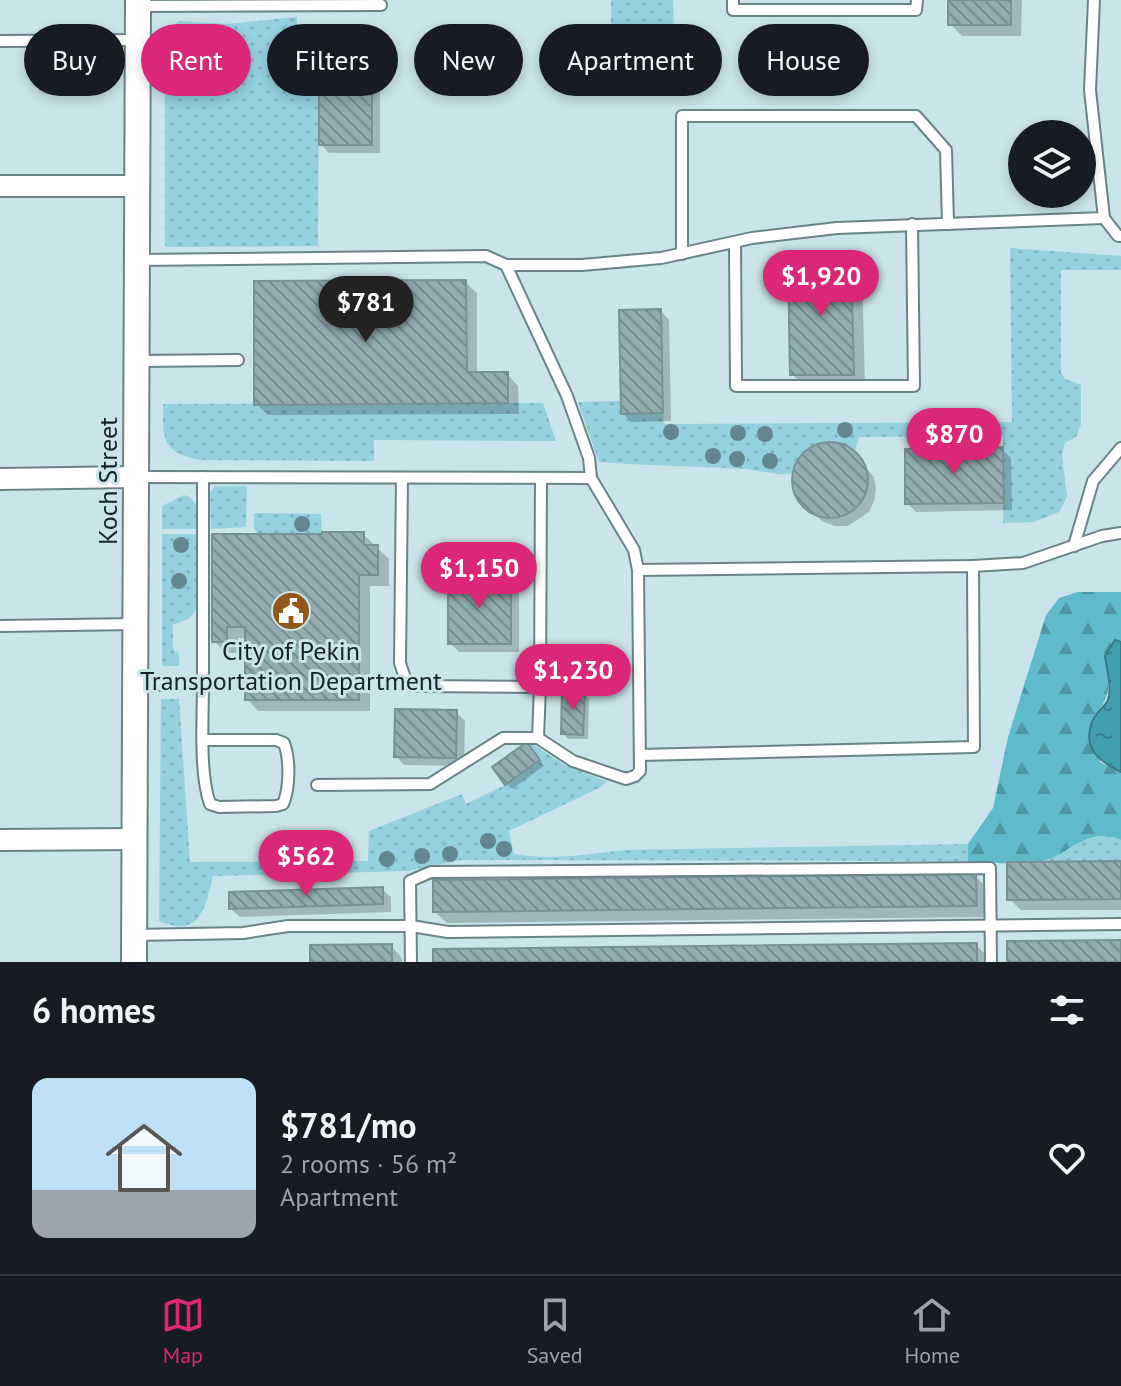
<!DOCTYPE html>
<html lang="en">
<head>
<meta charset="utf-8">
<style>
	:root { --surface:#171b24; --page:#20242c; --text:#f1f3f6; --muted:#9ea1a6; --line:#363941; --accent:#db2777 }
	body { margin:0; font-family:"PT Sans",sans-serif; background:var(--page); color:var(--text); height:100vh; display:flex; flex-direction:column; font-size:30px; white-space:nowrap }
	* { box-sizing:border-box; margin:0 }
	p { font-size:26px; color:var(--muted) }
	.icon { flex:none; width:44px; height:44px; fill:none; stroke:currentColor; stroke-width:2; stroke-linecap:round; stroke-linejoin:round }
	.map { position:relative; height:962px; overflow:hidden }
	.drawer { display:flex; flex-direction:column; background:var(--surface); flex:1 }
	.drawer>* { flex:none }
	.top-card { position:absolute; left:24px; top:24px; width:1074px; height:72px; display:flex; gap:16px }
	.tools { position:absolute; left:1008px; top:120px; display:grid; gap:16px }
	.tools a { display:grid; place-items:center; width:88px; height:88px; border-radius:50%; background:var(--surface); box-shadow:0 4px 12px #0003; font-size:40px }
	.price { position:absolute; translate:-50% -68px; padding:0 18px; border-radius:28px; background:var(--accent); color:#fff; font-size:26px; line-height:52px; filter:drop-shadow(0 2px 4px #0008) }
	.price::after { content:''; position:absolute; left:50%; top:48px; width:24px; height:18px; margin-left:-12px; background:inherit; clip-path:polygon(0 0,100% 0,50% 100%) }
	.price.active { background:#222; color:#fff }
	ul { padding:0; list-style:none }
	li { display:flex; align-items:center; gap:24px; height:200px; padding:0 32px }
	li span { display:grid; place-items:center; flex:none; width:224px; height:160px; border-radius:16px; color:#555 }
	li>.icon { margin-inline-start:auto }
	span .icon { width:96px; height:96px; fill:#fffc; stroke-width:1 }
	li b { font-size:34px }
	h2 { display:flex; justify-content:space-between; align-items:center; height:96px; padding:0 32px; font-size:34px }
	.chip { padding:0 28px; border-radius:36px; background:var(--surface); box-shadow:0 4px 12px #0003; font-size:28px; line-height:72px }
	.chip.active { background:var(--accent); color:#fff }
	.tabs { display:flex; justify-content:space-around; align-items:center; height:112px; border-top:2px solid var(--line); background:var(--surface); font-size:22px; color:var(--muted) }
	.tabs a { display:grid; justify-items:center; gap:4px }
	.tabs .active { color:var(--accent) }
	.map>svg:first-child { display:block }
</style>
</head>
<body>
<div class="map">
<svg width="1121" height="962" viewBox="0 0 1121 962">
	<defs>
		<pattern id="grass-dots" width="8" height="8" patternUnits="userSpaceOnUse" patternTransform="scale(2)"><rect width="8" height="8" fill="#94d2de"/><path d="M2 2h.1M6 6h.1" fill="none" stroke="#7fb4be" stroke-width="1.8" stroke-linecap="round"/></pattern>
		<pattern id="forest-firs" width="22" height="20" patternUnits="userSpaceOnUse" patternTransform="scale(2)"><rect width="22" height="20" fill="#5fbacc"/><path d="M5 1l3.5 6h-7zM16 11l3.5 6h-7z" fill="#4d97a5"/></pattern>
		<pattern id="water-ripples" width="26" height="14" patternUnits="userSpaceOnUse" patternTransform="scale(2)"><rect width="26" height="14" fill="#429fb0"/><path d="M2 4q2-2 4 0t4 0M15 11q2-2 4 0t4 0" fill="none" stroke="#36818f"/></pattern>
		<pattern id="building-back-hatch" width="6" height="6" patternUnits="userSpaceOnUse" patternTransform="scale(2)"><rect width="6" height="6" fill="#92acb1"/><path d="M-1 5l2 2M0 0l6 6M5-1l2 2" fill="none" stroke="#768c90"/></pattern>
	</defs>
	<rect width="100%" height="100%" fill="#c9e4ea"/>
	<!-- grass -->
	<g fill="url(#grass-dots)">
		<path d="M611,0H673L675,51L611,49Z"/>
		<path d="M297,17V75H319L318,246L165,247V31L179,21L227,24Z"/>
		<path d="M1010,248L1121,256V270H1061V373L1065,379L1081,385V424L1077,436L1065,443L1062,455L1067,497L1059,512L1034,522L1003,523V436L859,437L855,452C831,432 803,447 794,473C779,477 760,470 744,469C696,466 648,466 599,462L578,402L621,401V414L663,413L664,424L1012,422Z"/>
		<path d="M543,403L556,441L374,440V461L200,460C161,452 163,439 163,404Z"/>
		<path d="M215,486H247L246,527L211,529L210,493Z"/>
		<path d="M184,495C201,500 197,514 197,529H162V506Z"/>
		<path d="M254,513L321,514L322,534H258L254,528Z"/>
		<path d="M162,534H198L197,606C193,618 185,622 173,624V648L179,654V666H162Z"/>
		<path d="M161,699H179L190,862L368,861L369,831L462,794L466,804L505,785L539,760L529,742L563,764L607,782L601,787L509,831L514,854C551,861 588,854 625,850L968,844V861L460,860L409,871L213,876C205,907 201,939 159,921Z"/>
		<path d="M1109,836L1121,840V861L1040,862L1084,839Z"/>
	</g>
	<!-- forest -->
	<path fill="url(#forest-firs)" d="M1078,592H1121V642L1115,641L1105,656C1110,687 1112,694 1093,719L1100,762L1121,772V840C1084,826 1070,856 1038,862C1017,866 990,862 968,861V844L993,808L1008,737L1046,615L1059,598Z"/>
	<!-- water -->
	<path fill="url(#water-ripples)" stroke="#357a86" stroke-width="2" d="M1115,640L1121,642V772C1099,761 1081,748 1093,720C1096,712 1105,707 1108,700C1112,688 1107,669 1105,656Z"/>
	<!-- shadow -->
	<g fill="#0003">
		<path d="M950,0H1022L1021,36H962L950,24Z"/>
		<path d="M372,41L380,50V153H329L321,144V83H307L299,74Z"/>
		<path d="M850,262L862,273L865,386H804L792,374Z"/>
		<path d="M465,282L477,293V374H507L518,386L519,414L268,415L256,404Z"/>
		<path d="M661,311L669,320L671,421L631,422L623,413Z"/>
		<path d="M838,445L848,449L858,459L874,477L876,489L874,501L869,512L848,526H835L824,522L813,514L797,494L795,483L796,472L807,453L816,447Z"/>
		<path d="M1002,449L1011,458L1012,510L916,512L907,503Z"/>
		<path d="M363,534L389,559V586H370V711H258L247,699V638H238V653H226L214,641V536Z"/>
		<path d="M510,579L519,587V652H459L450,643Z"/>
		<path d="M584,693L589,698L588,739H568L563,733Z"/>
		<path d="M456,712L465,721L464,766L404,765L396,756Z"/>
		<path d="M532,750L544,766L512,789L507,784Z"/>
		<path d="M1121,863V910H1021L1009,899Z"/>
		<path d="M975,876L987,888V917L447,923L435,912Z"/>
		<path d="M382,889L391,897V912L240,917L231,909Z"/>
		<path d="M976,945L987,956V962H435Z"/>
		<path d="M391,946L402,958V962H312Z"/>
	</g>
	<!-- building -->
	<g fill="url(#building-back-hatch)" stroke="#789196" stroke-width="2">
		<rect x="948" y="0" width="63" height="25"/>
		<path d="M297,39H372V145H319V75H297Z"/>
		<path d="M851,260L854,375H790L788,261Z"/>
		<path d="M466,280L467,372H508V403L254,405V281Z"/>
		<path d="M661,309L663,413L621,414L619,310Z"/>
		<circle cx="830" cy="480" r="38"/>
		<path d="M1003,447L1004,503L905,504V449Z"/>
		<path d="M322,532H364V545H378V575H359V700H245V627H227V642H212V534H322Z"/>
		<path d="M448,576L511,577V644H448Z"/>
		<path d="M562,690L585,691L583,735L561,734Z"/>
		<path d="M395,709L457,710L456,758L394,757Z"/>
		<path d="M527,742L540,760L505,785L492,767Z"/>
		<path d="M1121,861V899L1007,900V862Z"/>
		<path d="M976,874L977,906L433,912V880Z"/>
		<path d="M383,887V904L229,909V892Z"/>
		<path d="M1121,940V962H1007V941Z"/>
		<path d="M977,943V962H433V949Z"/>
		<path d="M392,944V962H310V945Z"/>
	</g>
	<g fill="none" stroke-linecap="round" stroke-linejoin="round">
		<!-- service casing -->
		<g stroke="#6a8388" stroke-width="14">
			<g id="service">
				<path d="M733,0V10H916L917,0"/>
				<path d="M138,6L381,5"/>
				<path d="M0,41L136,40"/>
				<path d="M1104,218L1118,236H1121"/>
				<path d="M735,242L736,386H914L912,224"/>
				<path d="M682,254V116H916L946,150L948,224"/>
				<path d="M137,260L486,256L506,265H582L661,258L752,238L837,228L1104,218L1090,90L1094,0"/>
				<path d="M506,265L567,396L589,458L591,478L634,550L638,570L640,771L635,776L626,779L573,761L538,738"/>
				<path d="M138,361L238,360"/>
				<path d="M137,477L591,478"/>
				<path d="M402,478L400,663L406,681L419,686L540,687L541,478"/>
				<path d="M1074,546L1093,481L1121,448"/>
				<path d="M973,566L1023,563L1102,536L1121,533"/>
				<path d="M638,570L973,566L974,747L640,755"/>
				<path d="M0,626L135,624"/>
				<path d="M203,684C203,718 199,773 210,804L219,807L276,806L283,804C290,788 290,759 284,743L276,740H204"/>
				<path d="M137,685L203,684V477"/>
				<path d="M317,785L430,784L503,738H538L540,687"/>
				<path d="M134,935L243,933L288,926H411L448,932L1121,924"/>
				<path d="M411,962L410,881L431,872L990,868L991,962"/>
			</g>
		</g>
		<!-- minor casing -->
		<g stroke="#6a8388" stroke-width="24">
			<g id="minor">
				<path d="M0,186H138"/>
				<path d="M0,479L135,477"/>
				<path d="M0,840L135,839"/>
			</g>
		</g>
		<!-- tertiary casing -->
		<g stroke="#6a8388" stroke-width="28">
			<path id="tertiary" d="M134,962L138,0"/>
		</g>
		<!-- service -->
		<use href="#service" stroke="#fff" stroke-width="10"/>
		<!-- minor -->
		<use href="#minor" stroke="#fff" stroke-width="20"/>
		<!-- tertiary -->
		<use href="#tertiary" stroke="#fff" stroke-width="24"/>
	</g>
	<!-- trees -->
	<g fill="#63878e">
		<circle cx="845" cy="430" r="8"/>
		<circle cx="671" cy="432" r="8"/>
		<circle cx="738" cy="433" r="8"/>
		<circle cx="765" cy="434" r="8"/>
		<circle cx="713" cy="456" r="8"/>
		<circle cx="737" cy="459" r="8"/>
		<circle cx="770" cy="461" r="8"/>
		<circle cx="302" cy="524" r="8"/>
		<circle cx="181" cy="545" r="8"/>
		<circle cx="179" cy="581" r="8"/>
		<circle cx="488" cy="841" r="8"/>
		<circle cx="504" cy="849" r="8"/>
		<circle cx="450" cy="854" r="8"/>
		<circle cx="422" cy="856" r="8"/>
		<circle cx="387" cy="859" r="8"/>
	</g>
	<!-- icons -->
	<defs>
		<g id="civic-disc" transform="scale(2)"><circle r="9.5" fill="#935718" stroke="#c9e4ea"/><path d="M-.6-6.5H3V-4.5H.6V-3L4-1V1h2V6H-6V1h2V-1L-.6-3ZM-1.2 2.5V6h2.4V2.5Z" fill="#fff"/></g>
	</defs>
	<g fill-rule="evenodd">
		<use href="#civic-disc" x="291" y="611"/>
	</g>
	<g text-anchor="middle" stroke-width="6" stroke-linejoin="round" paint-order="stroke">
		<!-- street labels -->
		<g font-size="26" fill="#182224" stroke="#c9e4ea">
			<text transform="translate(108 481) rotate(-90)" y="9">Koch Street</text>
		</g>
		<!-- poi labels -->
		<g font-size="26" fill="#182224" stroke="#c9e4ea">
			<text x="291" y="660">City of Pekin<tspan x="291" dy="30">Transportation Department</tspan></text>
		</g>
	</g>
</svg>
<div class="tools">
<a><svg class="icon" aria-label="layers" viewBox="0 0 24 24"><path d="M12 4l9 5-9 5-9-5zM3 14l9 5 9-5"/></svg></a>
</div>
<b class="price" style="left:821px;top:318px">$1,920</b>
<b class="price active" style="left:366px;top:344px">$781</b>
<b class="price" style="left:954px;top:476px">$870</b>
<b class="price" style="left:479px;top:610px">$1,150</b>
<b class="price" style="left:573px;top:712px">$1,230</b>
<b class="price" style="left:306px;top:898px">$562</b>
<div class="top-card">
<a class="chip">Buy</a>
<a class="chip active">Rent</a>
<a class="chip">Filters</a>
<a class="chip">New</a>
<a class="chip">Apartment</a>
<a class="chip">House</a>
</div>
</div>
<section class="drawer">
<h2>6 homes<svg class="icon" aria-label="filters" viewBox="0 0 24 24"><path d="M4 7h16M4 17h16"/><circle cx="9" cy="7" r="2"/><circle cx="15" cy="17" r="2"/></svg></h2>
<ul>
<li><span style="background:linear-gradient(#bfe0f5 70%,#9aa5b1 0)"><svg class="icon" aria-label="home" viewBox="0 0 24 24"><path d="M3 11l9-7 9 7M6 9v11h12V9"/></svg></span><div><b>$781/mo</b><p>2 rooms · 56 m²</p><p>Apartment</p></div><svg class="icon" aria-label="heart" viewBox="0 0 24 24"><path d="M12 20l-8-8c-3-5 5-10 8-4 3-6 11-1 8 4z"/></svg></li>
</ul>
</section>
<nav class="tabs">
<a class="active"><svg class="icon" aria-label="map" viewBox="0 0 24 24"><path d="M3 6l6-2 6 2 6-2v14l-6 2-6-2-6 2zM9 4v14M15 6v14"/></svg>Map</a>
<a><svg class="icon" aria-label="saved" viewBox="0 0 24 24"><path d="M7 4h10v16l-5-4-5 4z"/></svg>Saved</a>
<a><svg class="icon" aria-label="home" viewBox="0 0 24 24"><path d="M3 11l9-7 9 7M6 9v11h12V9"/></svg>Home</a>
</nav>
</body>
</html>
